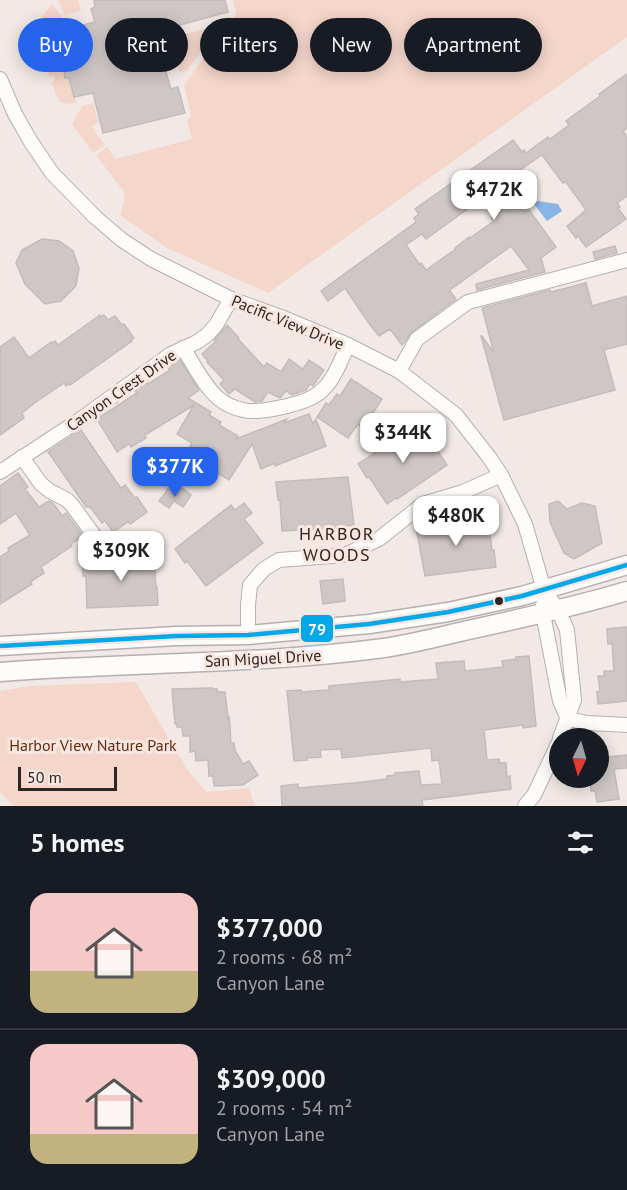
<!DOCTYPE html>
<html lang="en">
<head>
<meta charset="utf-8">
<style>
	:root { --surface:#171b24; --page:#20242c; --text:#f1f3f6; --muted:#9ea1a6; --line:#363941; --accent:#2563eb }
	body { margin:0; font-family:"PT Sans",sans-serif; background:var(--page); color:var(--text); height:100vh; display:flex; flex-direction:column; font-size:22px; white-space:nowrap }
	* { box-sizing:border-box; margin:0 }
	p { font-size:20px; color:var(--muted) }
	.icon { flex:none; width:33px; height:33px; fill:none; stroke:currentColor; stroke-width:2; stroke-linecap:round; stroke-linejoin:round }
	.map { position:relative; height:806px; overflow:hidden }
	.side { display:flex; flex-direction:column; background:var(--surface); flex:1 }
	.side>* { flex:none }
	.top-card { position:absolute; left:18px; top:18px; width:591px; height:54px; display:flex; gap:12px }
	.needle { width:39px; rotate:185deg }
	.buttons { position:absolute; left:549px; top:728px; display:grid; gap:12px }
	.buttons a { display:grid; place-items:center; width:60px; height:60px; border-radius:50%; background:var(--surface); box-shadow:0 3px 15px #0003; font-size:30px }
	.scale { position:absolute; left:18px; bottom:15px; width:99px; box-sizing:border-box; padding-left:6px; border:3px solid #2d2624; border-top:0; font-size:16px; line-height:21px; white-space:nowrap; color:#2d2624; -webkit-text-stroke:4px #f8e7e0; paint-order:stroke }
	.price { position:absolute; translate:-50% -51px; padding:0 14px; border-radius:12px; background:#fff; color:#222; font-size:20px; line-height:39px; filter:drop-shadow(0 2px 3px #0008) }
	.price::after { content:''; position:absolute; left:50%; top:36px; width:18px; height:14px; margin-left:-9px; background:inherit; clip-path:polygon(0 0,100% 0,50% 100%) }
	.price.selected { background:var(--accent); color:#fff }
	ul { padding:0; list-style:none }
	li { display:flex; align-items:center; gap:18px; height:150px; padding:0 30px }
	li+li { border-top:2px solid var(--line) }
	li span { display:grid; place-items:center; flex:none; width:168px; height:120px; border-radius:18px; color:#555 }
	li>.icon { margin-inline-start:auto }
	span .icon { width:72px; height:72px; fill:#fffc; stroke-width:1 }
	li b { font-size:26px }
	h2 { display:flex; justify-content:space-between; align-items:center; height:72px; padding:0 30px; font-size:26px }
	.tag { padding:0 21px; border-radius:27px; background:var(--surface); box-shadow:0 3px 15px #0003; font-size:21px; line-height:54px }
	.tag.selected { background:var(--accent); color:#fff }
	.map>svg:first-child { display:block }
</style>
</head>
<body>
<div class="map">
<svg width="627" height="806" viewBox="0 0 627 806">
	<rect width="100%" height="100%" fill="#f2e9e6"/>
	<!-- green -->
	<g fill="#f5d6ca">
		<path d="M58,0H78L81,11L65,15Z"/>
		<path d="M233,0H627V37L268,293L167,248L120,215L124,201V192L96,155L107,147L115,159L192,139L187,121L191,116L184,85L236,14Z"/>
		<path d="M52,4L62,17L70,24L72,27L36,37C35,23 44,14 52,4Z"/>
		<path d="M220,25L187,71L179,72L170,38Z"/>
		<path d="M55,37L66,79H70L76,102L70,104L60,102L51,83L54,82V76H49L46,67L48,66L46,62L44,63L37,43Z"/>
		<path d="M94,103L98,122L92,127L105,145L93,153L72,124L82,106Z"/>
		<path d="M136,682L186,768L206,792L249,788L255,806H14L0,792V691L29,686Z"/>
	</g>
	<!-- water -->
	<g fill="#89b4e6">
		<path d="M538,201L558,204L562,211L547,221L534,204Z"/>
		<path d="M166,455L185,469L179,477L160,464Z"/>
	</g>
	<!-- building -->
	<g fill="#cfc7c5" stroke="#c3bcb9" stroke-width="1.5" fill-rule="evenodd">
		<path d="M94,0H225L228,12L154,32L171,89L178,87L185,113L103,133L93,93L74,97L69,78H65L62,55L66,54L60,31L95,22L91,9L95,7Z"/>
		<path d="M627,74V128L623,131L627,137V196L617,203L620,207L618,208L626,219L586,247L578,236L576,238L567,226L586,210L566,182L563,183L542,155L517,172L518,174L508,181L556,247L541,258L545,272L477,290L476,284L529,270L511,246L450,290L449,292L450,291L456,299L412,332L402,345L390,329L379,336L368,322L345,288L328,301L321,291L416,222L414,218L419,214L415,209L513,140L522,152L524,150L526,153L548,137L550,139L569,125L566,121L600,96L599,94ZM484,197L497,214L491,218L494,221L470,238L469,237L455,248L456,249L426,270L421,263L420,265L406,245L422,234L426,239Z"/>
		<path d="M42,239L59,241L73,251L79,268L76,286L61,301L45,304L25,284L16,263L22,250Z"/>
		<path d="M615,246L617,253L595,259L593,252Z"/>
		<path d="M586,283L592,306L627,296V344L604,350L615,390L504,420L481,336H482L494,353L482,308L550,290L551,292Z"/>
		<path d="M100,315L101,317L104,315L108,320L115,316L122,325L124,324L134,338L131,339L132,341L70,385L69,384L66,386L64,383L36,402L22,413L24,418L0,435V347L14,337L29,358L51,342L52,343L55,341L58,345Z"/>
		<path d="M227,325L239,338L238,339L264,367L267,363L281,372L289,359L303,369L309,360L324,370L313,386L310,384L306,390L292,395L286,391L280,398L268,392L262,401L255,402L235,389L229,394L220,384L224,380L207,362L208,361L202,354L216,341L214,340Z"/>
		<path d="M180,360L199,390L188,398L211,412L209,415L221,422L219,425L238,436L236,439L287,419L284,423L309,414L313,424L316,419L326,446L275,466V463L261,469L252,444L229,480L214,471L215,468L201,459L204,454L190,446L192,443L177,434L194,405L145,435L146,438L131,447L129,444L117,452L97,419L137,393L135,391L143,385L147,383L148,384L170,370L168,367Z"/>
		<path d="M351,379L382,399L373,413L371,412L361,427L358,424L348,438L317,417L326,403L329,405L337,394L340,396Z"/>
		<path d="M418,424L436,451L437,450L447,465L397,499L396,498L387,504L369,477L367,478L358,464Z"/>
		<path d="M81,430L115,480L121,488L125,485L135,498L137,497L147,512L130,524L128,522L113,532L105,521L102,523L90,507H86L48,452Z"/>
		<path d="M18,473L28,487L25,489L39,507L49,501L53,503L62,516L66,513L83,536L71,544L72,546L41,567L44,573L30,582L32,584L0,604V557L9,551L8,548L30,535L16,513L0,524V486Z"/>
		<path d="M348,477L354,525L336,527V528L282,531L280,500H278L276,482Z"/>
		<path d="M182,488L191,495L183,507L174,501L169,508L159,501L168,489L177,495Z"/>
		<path d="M558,501L567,509L582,503L595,506L602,543L574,559L564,553L550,522L549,504Z"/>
		<path d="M244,503L252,513L244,519L263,543L206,586L187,561L185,563L175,549L231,505L235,510Z"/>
		<path d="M488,518L492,550H494L496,567L425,576L416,528Z"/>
		<path d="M154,556L156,588L157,587L158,605L87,608L86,576H83V559Z"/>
		<path d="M343,579L345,601L323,604L320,581Z"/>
		<path d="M627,627V701L598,704L597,692L600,691L598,676H604V671H614L612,643L608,644L607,629Z"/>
		<path d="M529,656L536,726L523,728V725L484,730L487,760L499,759L500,763H506L507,777L510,776L511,789L422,800L423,806H282L281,786L298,784V788L354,783L387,779V776L395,775V773L419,771L421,785L442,784L439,760L432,761L431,748L342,758L341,749L320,750L321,757L307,758V760L294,761L287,691L301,690V692L329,690V686L400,679V682L438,679L436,663L464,661L465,671L503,667L502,661L516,659V657Z"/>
		<path d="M212,688V689H217V692H225L228,718L229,717L230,726L231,744L234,743L235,750L243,764L249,761L258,775L243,785L214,786L213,776H209L208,760L196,761L195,751L190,752V736H183L182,727H177V724H175L172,689Z"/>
		<path d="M627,755V768L614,769L619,799L597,802L595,791H591L590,777H598V758Z"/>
	</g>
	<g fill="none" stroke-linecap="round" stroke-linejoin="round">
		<!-- minor casing -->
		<g stroke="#b6afad" stroke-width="16">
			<g id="minor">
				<path d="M0,79L15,114L31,142L52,173L95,217L122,240L151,259L231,299L281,317L348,345L399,371L456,415L489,457L501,475L525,524L544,590L558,610L567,630L574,700L560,738"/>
				<path d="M183,348C193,363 204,386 218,398C225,404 234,408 243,410C260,414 305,404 319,393C334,381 340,362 348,345"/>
				<path d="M399,371L417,339L468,302L627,260"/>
				<path d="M22,457L41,484L50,491L67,500L72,505L96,538"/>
				<path d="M0,472L81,419L171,354L197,342L207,335L216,325L231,299"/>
				<path d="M543,605V614L560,701L568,719"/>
				<path d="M248,635V605L250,585L264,569L279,560L345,555L379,539L423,504L463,492L501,475"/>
				<path d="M568,719L588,723L627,725"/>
				<path d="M525,806L534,795L560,740"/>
			</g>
		</g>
		<!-- secondary casing -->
		<g stroke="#b6afad" stroke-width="21">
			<g id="secondary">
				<path d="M0,646L176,636L248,635L369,624L448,612L522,596L627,565"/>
				<path d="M0,672C128,662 257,665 384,648C411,644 438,637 464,631C519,619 573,607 627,591"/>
			</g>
		</g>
		<!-- minor -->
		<use href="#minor" stroke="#fdfcfb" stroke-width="14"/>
		<!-- secondary -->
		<use href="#secondary" stroke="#fdfcfb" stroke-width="18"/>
		<!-- bus-1 casing -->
		<g stroke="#f8e7e0" stroke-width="9">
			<path id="bus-1" d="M0,646L176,636L248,635L369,624L448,612L522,596L627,565"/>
		</g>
		<!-- bus-1 -->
		<use href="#bus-1" stroke="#02a8e8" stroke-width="4.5"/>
	</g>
	<!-- markers -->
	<circle fill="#2d2624" stroke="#f8e7e0" stroke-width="2" cx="499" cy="601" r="5"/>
	<g text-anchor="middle" stroke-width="6" stroke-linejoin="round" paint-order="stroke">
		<!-- street labels -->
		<g font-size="16" fill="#2d2624" stroke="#f8e7e0">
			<text transform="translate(288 322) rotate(22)" y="6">Pacific View Drive</text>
			<text transform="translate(121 390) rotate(-35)" y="6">Canyon Crest Drive</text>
			<text transform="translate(263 658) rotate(-3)" y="6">San Miguel Drive</text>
		</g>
		<!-- park labels -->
		<g font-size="16" fill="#652a0d" stroke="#f8e7e0">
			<text x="93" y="751">Harbor View Nature Park</text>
		</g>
		<!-- neighbourhood labels -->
		<g font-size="18" letter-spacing="1.5" fill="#2d2624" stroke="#f8e7e0">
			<text x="337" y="540">HARBOR<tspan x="337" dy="21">WOODS</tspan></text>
		</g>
	</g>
	<rect stroke="#f8e7e0" stroke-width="2" x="300" y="614" width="34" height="29" rx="6" fill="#02a8e8"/>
	<g font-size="16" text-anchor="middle" font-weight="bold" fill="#fff">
		<text x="317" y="635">79</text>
	</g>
</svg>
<div class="buttons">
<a><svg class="needle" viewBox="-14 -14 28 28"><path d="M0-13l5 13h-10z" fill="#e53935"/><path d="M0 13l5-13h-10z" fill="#9ea1a6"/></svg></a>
</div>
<div class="scale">50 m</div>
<b class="price" style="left:494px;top:221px">$472K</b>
<b class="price" style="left:403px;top:464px">$344K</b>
<b class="price selected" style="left:175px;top:498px">$377K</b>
<b class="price" style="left:456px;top:547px">$480K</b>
<b class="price" style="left:121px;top:582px">$309K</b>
<div class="top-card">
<a class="tag selected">Buy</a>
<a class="tag">Rent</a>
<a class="tag">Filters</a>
<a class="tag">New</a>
<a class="tag">Apartment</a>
</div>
</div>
<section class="side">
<h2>5 homes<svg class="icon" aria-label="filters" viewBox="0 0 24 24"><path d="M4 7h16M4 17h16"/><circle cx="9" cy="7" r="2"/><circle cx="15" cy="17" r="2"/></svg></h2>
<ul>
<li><span style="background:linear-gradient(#f6c9c9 65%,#c2b280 0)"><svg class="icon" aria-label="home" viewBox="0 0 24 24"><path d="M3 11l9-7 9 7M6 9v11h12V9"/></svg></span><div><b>$377,000</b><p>2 rooms · 68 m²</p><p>Canyon Lane</p></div></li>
<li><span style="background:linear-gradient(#f6c9c9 75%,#c2b280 0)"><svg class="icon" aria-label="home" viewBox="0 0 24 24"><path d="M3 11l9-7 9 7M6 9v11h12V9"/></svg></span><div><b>$309,000</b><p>2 rooms · 54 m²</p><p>Canyon Lane</p></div></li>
</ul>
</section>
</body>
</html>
